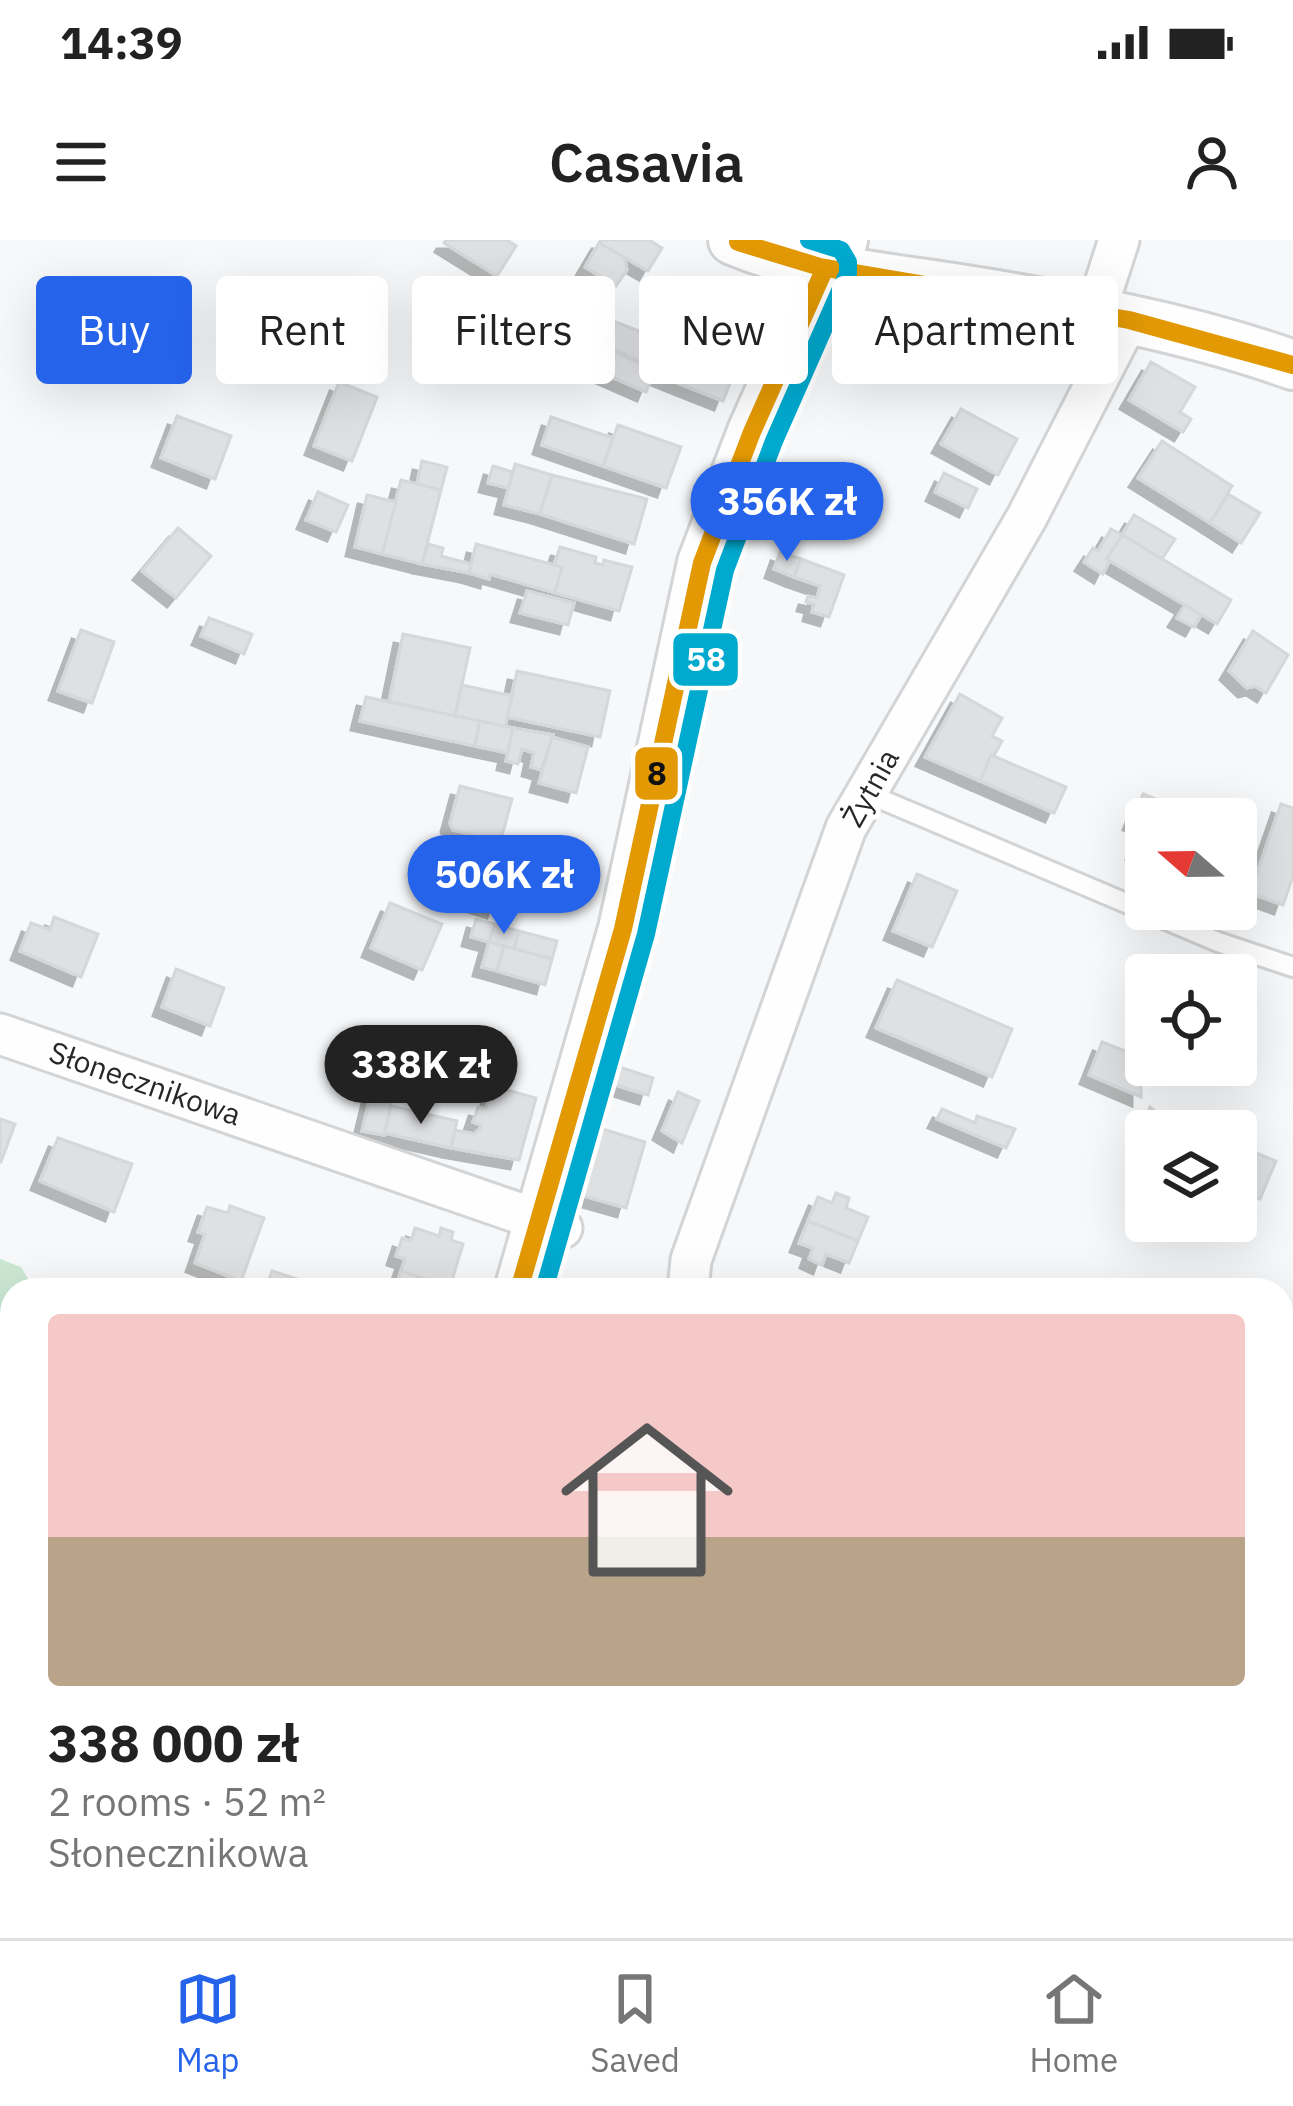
<!DOCTYPE html>
<html lang="en">
<head>
<meta charset="utf-8">
<style>
	:root { --surface:#fff; --page:#f2f2f2; --text:#222; --muted:#767676; --line:#e0e0e0; --accent:#2563eb }
	body { margin:0; font-family:"IBM Plex Sans",sans-serif; background:var(--page); color:var(--text); height:100vh; display:flex; flex-direction:column; font-size:45px; white-space:nowrap }
	* { box-sizing:border-box; margin:0 }
	p { font-size:39px; color:var(--muted) }
	.icon { flex:none; width:66px; height:66px; fill:none; stroke:currentColor; stroke-width:2; stroke-linecap:round; stroke-linejoin:round }
	.map { position:relative; flex:1; overflow:hidden }
	.drawer { position:absolute; left:0px; top:1038px; width:1293px; height:660px; display:flex; flex-direction:column; background:var(--surface); border-radius:36px 36px 0 0; box-shadow:0 12px 48px #0002 }
	.drawer>* { flex:none }
	.guide { position:absolute; left:36px; top:36px; width:1221px; height:108px; display:flex; gap:24px }
	.needle { width:78px; rotate:290deg }
	.tools { position:absolute; left:1125px; top:558px; display:grid; gap:24px }
	.tools a { display:grid; place-items:center; width:132px; height:132px; border-radius:12px; background:var(--surface); box-shadow:0 12px 48px #0002; font-size:60px }
	.price { position:absolute; translate:-50% -102px; padding:0 27px; border-radius:42px; background:var(--accent); color:#fff; font-size:39px; line-height:78px; filter:drop-shadow(0 3px 6px #0008) }
	.price::after { content:''; position:absolute; left:50%; top:72px; width:36px; height:27px; margin-left:-18px; background:inherit; clip-path:polygon(0 0,100% 0,50% 100%) }
	.price.active { background:#222; color:#fff }
	ul { padding:0; list-style:none }
	li { display:grid; align-content:center; gap:24px; height:636px; padding:0 48px }
	li span { display:grid; place-items:center; height:372px; border-radius:12px; color:#555 }
	li>.icon { margin-inline-start:auto }
	span .icon { width:216px; height:216px; fill:#fffc; stroke-width:1 }
	li b { font-size:51px }
	.chip { padding:0 42px; border-radius:12px; background:var(--surface); box-shadow:0 12px 48px #0002; font-size:42px; line-height:108px }
	.chip.active { background:var(--accent); color:#fff }
	.status { display:flex; justify-content:space-between; align-items:center; height:84px; padding:0 60px; background:var(--surface); direction:ltr }
	.status svg { height:33px; fill:currentColor }
	header { display:flex; justify-content:space-between; align-items:center; height:156px; padding:0 48px; background:var(--surface); font-size:54px; font-weight:600 }
	.tab-bar { display:flex; justify-content:space-around; align-items:center; height:168px; border-top:3px solid var(--line); background:var(--surface); font-size:33px; color:var(--muted) }
	.tab-bar a { display:grid; justify-items:center; gap:6px }
	.tab-bar .active { color:var(--accent) }
	.map>svg:first-child { display:block }
</style>
</head>
<body>
<div class="status"><b>14:39</b><svg viewBox="0 0 49 12"><path d="M0 12V9h3v3zM5 12V6h3v6zM10 12V3h3v9zM15 12V0h3v12zM26 1h20v11H26zM47 4h2v5h-2z"/></svg></div>
<header><svg class="icon" aria-label="menu" viewBox="0 0 24 24"><path d="M4 6h16M4 12h16M4 18h16"/></svg>Casavia<svg class="icon" aria-label="person" viewBox="0 0 24 24"><circle cx="12" cy="8" r="4"/><path d="M4 21q1-7 8-7t8 7"/></svg></header>
<div class="map">
<svg width="1293" height="1698" viewBox="0 0 1293 1698">
	<defs>
		<filter id="shadow"><feDropShadow dx="-9" dy="9" stdDeviation="0" flood-color="#0004"/></filter>
	</defs>
	<rect width="100%" height="100%" fill="#f6f8fa"/>
	<!-- green -->
	<path fill="#cbe7d2" d="M0,1019L21,1027L35,1050H12V1228L0,1224Z"/>
	<!-- building -->
	<g fill="#dfe0e2" stroke="#d6d7d8" stroke-width="3" filter="url(#shadow)">
		<path d="M446,0H507L516,6L497,36L444,3Z"/>
		<path d="M601,0H649L662,8L648,31L599,3Z"/>
		<path d="M599,3L624,17L627,30L616,46L585,27Z"/>
		<path d="M558,59L669,103L659,129L548,81Z"/>
		<path d="M674,91L740,118L723,161L657,135Z"/>
		<path d="M574,96L593,104L585,122L567,114Z"/>
		<path d="M593,103L655,130L646,152L584,125Z"/>
		<path d="M1151,122L1195,147L1180,172L1191,179L1183,192L1129,160Z"/>
		<path d="M339,142L377,157L352,221L314,206Z"/>
		<path d="M961,169L1017,199L998,235L941,204Z"/>
		<path d="M177,176L231,196L215,239L161,218Z"/>
		<path d="M551,177L613,198L603,226L542,205Z"/>
		<path d="M618,185L681,207L666,248L603,226Z"/>
		<path d="M1162,201L1232,246L1210,283L1138,238Z"/>
		<path d="M422,221L447,227L441,250L417,244Z"/>
		<path d="M515,224L552,235L540,274L504,265Z"/>
		<path d="M493,226L513,232L508,248L488,243Z"/>
		<path d="M944,233L977,249L968,268L935,252Z"/>
		<path d="M552,235L647,259L634,304L540,274Z"/>
		<path d="M401,240L441,250L422,324L382,314Z"/>
		<path d="M318,252L348,265L336,292L306,280Z"/>
		<path d="M1228,254L1260,273L1241,303L1210,283Z"/>
		<path d="M367,255L396,262L382,314L355,307Z"/>
		<path d="M764,255L787,264L778,286L756,278Z"/>
		<path d="M1134,275L1175,299L1162,319L1122,295Z"/>
		<path d="M178,288L211,316L176,358L142,331Z"/>
		<path d="M1111,289L1122,295L1103,334L1084,322L1093,308L1098,311Z"/>
		<path d="M1122,295L1231,360L1217,384L1107,319Z"/>
		<path d="M428,304L443,308L441,316L471,324L469,333L422,324Z"/>
		<path d="M476,304L562,327L555,353L490,334L489,339L469,333Z"/>
		<path d="M560,307L596,317L595,323L603,325L604,320L632,327L619,371L555,353L562,327L554,325Z"/>
		<path d="M780,312L801,319L794,337L774,329Z"/>
		<path d="M801,319L844,335L829,377L812,372L814,364L806,362L808,356L817,358L820,346L794,337Z"/>
		<path d="M527,351L574,363L568,385L520,373Z"/>
		<path d="M1185,365L1201,375L1194,387L1177,378Z"/>
		<path d="M209,378L252,394L244,414L201,396Z"/>
		<path d="M81,390L114,402L92,463L58,451Z"/>
		<path d="M1253,391L1288,415L1266,453L1255,446L1247,448L1229,431Z"/>
		<path d="M403,394L470,408L455,476L389,462Z"/>
		<path d="M517,431L610,451L600,497L507,477Z"/>
		<path d="M462,445L512,456L505,487L455,476Z"/>
		<path d="M960,454L1002,478L992,496L1002,501L980,541L925,517Z"/>
		<path d="M366,457L480,481L475,506L360,481Z"/>
		<path d="M480,481L513,488L508,513L475,506Z"/>
		<path d="M513,488L553,495L541,530L531,527L534,513L522,509L518,524L506,521Z"/>
		<path d="M552,497L588,507L576,553L539,543Z"/>
		<path d="M991,515L1066,547L1054,573L980,541Z"/>
		<path d="M460,546L512,559L500,603L515,606L511,619L469,608L473,595L453,590L450,583Z"/>
		<path d="M1143,554L1202,578L1201,579H1146V615L1135,611L1145,587L1132,581Z"/>
		<path d="M1281,564L1293,568V636L1283,665L1250,653Z"/>
		<path d="M917,634L957,651L932,707L893,691Z"/>
		<path d="M467,637L502,648L496,669L461,658Z"/>
		<path d="M390,663L442,684L422,730L371,708Z"/>
		<path d="M54,677L98,694L81,737L20,711L31,683L50,690Z"/>
		<path d="M476,679L495,684L489,702L471,697Z"/>
		<path d="M495,684L519,691L514,709L489,702Z"/>
		<path d="M519,691L557,701L552,719L514,709Z"/>
		<path d="M489,702L504,706L497,731L482,727Z"/>
		<path d="M504,706L552,719L545,745L497,731Z"/>
		<path d="M176,729L224,748L210,786L162,767Z"/>
		<path d="M897,740L1012,789L992,837L876,788Z"/>
		<path d="M1102,802L1141,817V857L1089,835Z"/>
		<path d="M613,825L653,838L648,855L609,843Z"/>
		<path d="M493,846L536,858L519,920L451,908L455,890L474,894L480,889L481,885L473,882L478,867L486,869Z"/>
		<path d="M372,850L393,855L384,895L362,891Z"/>
		<path d="M678,852L699,861L682,903L662,891Z"/>
		<path d="M391,866L457,881L451,908L385,893Z"/>
		<path d="M1150,867L1179,891H1151L1144,885Z"/>
		<path d="M942,869L975,883L977,876L1015,889L1006,908L937,879Z"/>
		<path d="M0,879L15,884L1,922H0Z"/>
		<path d="M596,887L645,902L626,968L577,954Z"/>
		<path d="M58,898L132,924L114,972L40,941Z"/>
		<path d="M1236,905L1276,921L1260,959L1236,949Z"/>
		<path d="M836,953L849,958L846,968L868,977L858,1001L808,981L818,957L832,963Z"/>
		<path d="M230,966L264,978L241,1041L195,1023L205,994L198,992L207,967L228,973Z"/>
		<path d="M808,981L858,1001L849,1023L826,1014L822,1025L809,1019L813,1008L799,1003Z"/>
		<path d="M415,988L439,996L441,988L453,992L451,1000L463,1004L450,1047L401,1031L405,1019L396,1016L402,998L411,1001Z"/>
		<path d="M272,1031L316,1045L315,1050H265Z"/>
		<path d="M401,1031L450,1047L449,1050H395Z"/>
		<path d="M1281,1089L1293,1093V1131L1285,1156L1281,1155Z"/>
		<path d="M289,1686H327L322,1698Z"/>
		<path d="M916,1686H958L953,1698Z"/>
	</g>
	<g fill="none" stroke-linecap="round" stroke-linejoin="round">
		<!-- service casing -->
		<g stroke="#d3d4d6" stroke-width="24">
			<path id="service" d="M866,553L1218,702L1293,727"/>
		</g>
		<!-- minor casing -->
		<g stroke="#d3d4d6" stroke-width="45">
			<g id="minor">
				<path d="M1096,71L1119,0"/>
				<path d="M0,794L562,988"/>
				<path d="M688,1050L691,1020L846,588L1027,277L1129,78"/>
				<path d="M544,1698L548,1686"/>
			</g>
		</g>
		<!-- tertiary casing -->
		<g stroke="#d3d4d6" stroke-width="54">
			<g id="tertiary">
				<path d="M733,0C805,30 882,37 959,49C1073,67 1184,86 1293,125"/>
				<path d="M519,1050L623,689L702,323L752,192L825,28L843,0"/>
				<path d="M350,1698L356,1686"/>
			</g>
		</g>
		<!-- service -->
		<use href="#service" stroke="#fefefe" stroke-width="18"/>
		<!-- minor -->
		<use href="#minor" stroke="#fefefe" stroke-width="39"/>
		<!-- tertiary -->
		<use href="#tertiary" stroke="#fefefe" stroke-width="48"/>
		<!-- bus-1 casing -->
		<g stroke="#fff" stroke-width="27">
			<g id="bus-1">
				<path d="M738,2L820,27L1129,80L1293,125"/>
				<path d="M519,1050L623,689L702,323L752,192L825,28"/>
			</g>
		</g>
		<!-- bus-2 casing -->
		<g stroke="#fff" stroke-width="27">
			<path id="bus-2" d="M544,1050L646,694L725,330L774,201L848,33V22L841,10L809,0"/>
		</g>
		<!-- bus-1 -->
		<use href="#bus-1" stroke="#e29904" stroke-width="18"/>
		<!-- bus-2 -->
		<use href="#bus-2" stroke="#00a9ce" stroke-width="18"/>
	</g>
	<g text-anchor="middle" stroke-width="10" stroke-linejoin="round" paint-order="stroke">
		<!-- street labels -->
		<g font-size="30" fill="#262728" stroke="#fff">
			<text transform="translate(871 548) rotate(-61)" y="10">Żytnia</text>
			<text transform="translate(145 844) rotate(19)" y="10">Słonecznikowa</text>
		</g>
	</g>
	<g stroke="#fff" stroke-width="4.5">
		<rect x="671" y="391" width="69" height="57" rx="12" fill="#00a9ce"/>
		<rect x="633" y="505" width="47" height="57" rx="12" fill="#e29904"/>
	</g>
	<g font-size="33" text-anchor="middle" font-weight="bold" fill="#fff">
		<text x="706" y="431">58</text>
	</g>
	<g font-size="33" text-anchor="middle" font-weight="bold" fill="#111">
		<text x="657" y="545">8</text>
	</g>
</svg>
<div class="tools">
<a><svg class="needle" viewBox="-14 -14 28 28"><path d="M0-13l5 13h-10z" fill="#e53935"/><path d="M0 13l5-13h-10z" fill="#767676"/></svg></a>
<a><svg class="icon" aria-label="locate" viewBox="0 0 24 24"><circle cx="12" cy="12" r="6"/><path d="M12 2v4M12 18v4M2 12h4M18 12h4"/></svg></a>
<a><svg class="icon" aria-label="layers" viewBox="0 0 24 24"><path d="M12 4l9 5-9 5-9-5zM3 14l9 5 9-5"/></svg></a>
</div>
<b class="price" style="left:787px;top:324px">356K zł</b>
<b class="price" style="left:504px;top:697px">506K zł</b>
<b class="price active" style="left:421px;top:887px">338K zł</b>
<div class="guide">
<a class="chip active">Buy</a>
<a class="chip">Rent</a>
<a class="chip">Filters</a>
<a class="chip">New</a>
<a class="chip">Apartment</a>
</div>
<section class="drawer">
<ul>
<li><span style="background:linear-gradient(#f6c9c9 60%,#b9a48a 0)"><svg class="icon" aria-label="home" viewBox="0 0 24 24"><path d="M3 11l9-7 9 7M6 9v11h12V9"/></svg></span><div><b>338 000 zł</b><p>2 rooms · 52 m²</p><p>Słonecznikowa</p></div></li>
</ul>
</section>
</div>
<nav class="tab-bar">
<a class="active"><svg class="icon" aria-label="map" viewBox="0 0 24 24"><path d="M3 6l6-2 6 2 6-2v14l-6 2-6-2-6 2zM9 4v14M15 6v14"/></svg>Map</a>
<a><svg class="icon" aria-label="saved" viewBox="0 0 24 24"><path d="M7 4h10v16l-5-4-5 4z"/></svg>Saved</a>
<a><svg class="icon" aria-label="home" viewBox="0 0 24 24"><path d="M3 11l9-7 9 7M6 9v11h12V9"/></svg>Home</a>
</nav>
</body>
</html>
